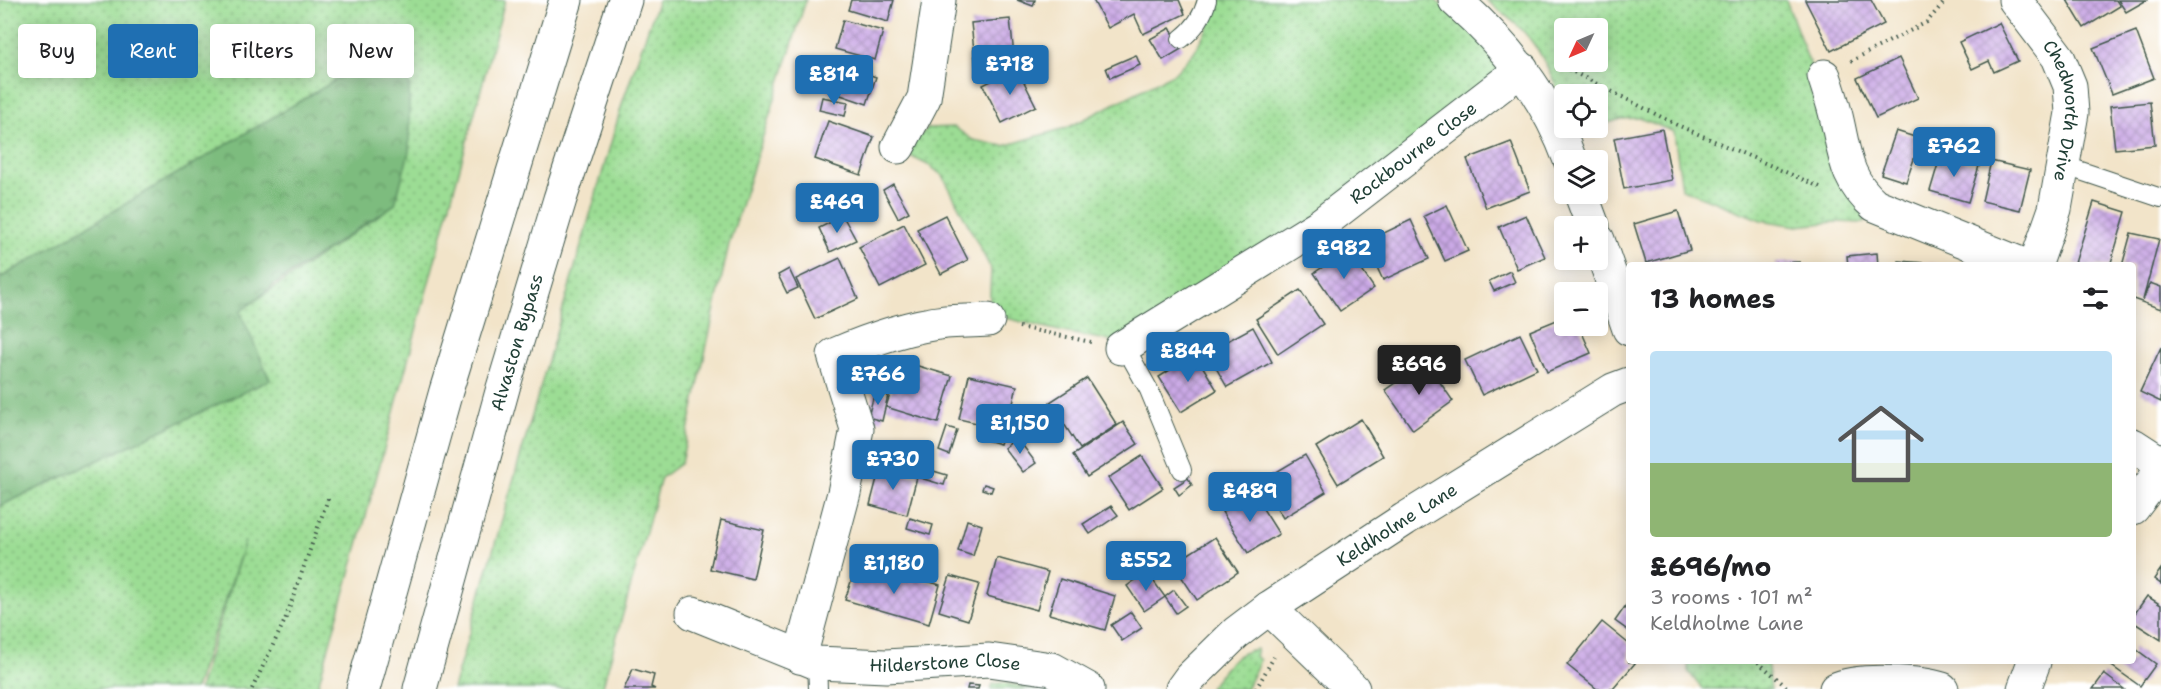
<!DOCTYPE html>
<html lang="en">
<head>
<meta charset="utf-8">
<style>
	:root { --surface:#fff; --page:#f2f2f2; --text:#202124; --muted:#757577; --accent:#1f6fb2 }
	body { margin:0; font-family:"Shantell Sans",sans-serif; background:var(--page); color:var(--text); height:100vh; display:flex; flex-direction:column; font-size:22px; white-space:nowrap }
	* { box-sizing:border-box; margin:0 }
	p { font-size:20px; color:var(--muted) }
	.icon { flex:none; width:33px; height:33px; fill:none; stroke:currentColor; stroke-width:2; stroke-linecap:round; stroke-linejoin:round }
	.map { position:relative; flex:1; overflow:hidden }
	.details { position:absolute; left:1626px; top:262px; width:510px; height:402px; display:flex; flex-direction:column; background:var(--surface); border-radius:6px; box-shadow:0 3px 15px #0003 }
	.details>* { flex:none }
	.guide { position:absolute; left:18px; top:24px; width:570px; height:54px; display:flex; gap:12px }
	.needle { width:39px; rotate:226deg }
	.fabs { position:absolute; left:1554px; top:18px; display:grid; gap:12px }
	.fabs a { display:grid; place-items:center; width:54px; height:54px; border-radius:6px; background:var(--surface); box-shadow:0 3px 15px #0003; font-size:30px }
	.price { position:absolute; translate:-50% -51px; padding:0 14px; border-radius:6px; background:var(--accent); color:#fff; font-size:20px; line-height:39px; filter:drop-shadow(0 2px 3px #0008) }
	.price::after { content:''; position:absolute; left:50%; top:36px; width:18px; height:14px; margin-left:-9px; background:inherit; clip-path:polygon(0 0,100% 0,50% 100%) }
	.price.on { background:#222; color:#fff }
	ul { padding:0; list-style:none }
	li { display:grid; align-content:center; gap:12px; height:318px; padding:0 24px }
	li span { display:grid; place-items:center; height:186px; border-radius:6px; color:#555 }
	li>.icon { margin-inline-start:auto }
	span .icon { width:108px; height:108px; fill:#fffc; stroke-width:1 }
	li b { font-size:26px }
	h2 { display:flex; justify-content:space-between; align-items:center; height:72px; padding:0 24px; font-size:26px }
	.pill { padding:0 21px; border-radius:6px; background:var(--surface); box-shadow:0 3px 15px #0003; font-size:21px; line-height:54px }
	.pill.on { background:var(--accent); color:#fff }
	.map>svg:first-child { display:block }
</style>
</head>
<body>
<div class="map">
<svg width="2161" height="689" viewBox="0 0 2161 689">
	<defs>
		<pattern id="grass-dots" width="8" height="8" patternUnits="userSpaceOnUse" patternTransform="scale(1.5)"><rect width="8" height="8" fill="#9cdd94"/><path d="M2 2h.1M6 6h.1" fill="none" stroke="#7fb47a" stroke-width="1.8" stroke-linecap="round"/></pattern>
		<pattern id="forest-crowns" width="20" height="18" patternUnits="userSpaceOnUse" patternTransform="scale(1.5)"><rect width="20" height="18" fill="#7dbc7e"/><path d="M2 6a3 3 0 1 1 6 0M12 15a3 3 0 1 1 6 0" fill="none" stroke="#669a68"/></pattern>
		<pattern id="building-cross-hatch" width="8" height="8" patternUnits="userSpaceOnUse" patternTransform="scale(1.5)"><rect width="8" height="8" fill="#cba9e6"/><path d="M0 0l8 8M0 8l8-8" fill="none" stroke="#a48bbb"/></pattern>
	</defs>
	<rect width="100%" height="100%" fill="#fff"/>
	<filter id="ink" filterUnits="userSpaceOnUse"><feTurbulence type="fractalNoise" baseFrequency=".0167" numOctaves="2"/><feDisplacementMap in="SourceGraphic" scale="12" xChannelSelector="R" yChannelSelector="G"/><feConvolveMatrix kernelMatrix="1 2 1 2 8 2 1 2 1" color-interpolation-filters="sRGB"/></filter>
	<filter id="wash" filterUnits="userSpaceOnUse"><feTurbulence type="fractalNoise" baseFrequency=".008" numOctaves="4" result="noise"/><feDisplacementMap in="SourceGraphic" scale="24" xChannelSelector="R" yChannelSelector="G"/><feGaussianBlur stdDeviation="1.35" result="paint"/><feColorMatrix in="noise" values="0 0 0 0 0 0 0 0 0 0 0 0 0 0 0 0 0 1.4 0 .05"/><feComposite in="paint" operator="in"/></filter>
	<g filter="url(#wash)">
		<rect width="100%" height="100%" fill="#f2e4c9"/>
		<!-- grass -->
		<g fill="url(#grass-dots)" stroke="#5e8d64" stroke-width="1.5" fill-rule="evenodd">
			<path d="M0,0H505L363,527L317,689H199L245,541L195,689H0V506L270,380L239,312L395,204L409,37L0,278Z"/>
			<path d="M658,0H806L729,244L681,463L661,478L602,689H453L623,101Z"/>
			<path d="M1218,0H1435L1466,25L1494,54L1499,71L1318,222L1123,343L1068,333L989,314L991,269L943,176L930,166L910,156L914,142L928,128L954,127L973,140L1004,146L1069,127L1175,73L1194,52L1216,12Z"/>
			<path d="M1486,0H1786L1865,213V223L1834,222L1797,226L1761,220L1682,189L1674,132L1640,118L1621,119L1598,126V94H1564V106C1555,84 1547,61 1532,42C1520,25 1502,13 1486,0ZM1564,28H1598V62H1564Z"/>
			<path d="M1257,649L1255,656L1260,660L1246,689H1209C1223,671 1233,652 1257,649Z"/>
			<path d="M1688,662H1767L1771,689H1702L1688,671Z"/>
			<path d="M1002,683L1038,689H991L993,684Z"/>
		</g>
		<!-- forest -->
		<path fill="url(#forest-crowns)" stroke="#4e7c59" stroke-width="1.5" d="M409,37V152L395,204L274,285L240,312L270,380L0,506V278Z"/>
		<g id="blocks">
			<!-- building -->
			<g fill="url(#building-cross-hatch)">
				<path d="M851,0H894L888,22L848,10Z"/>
				<path d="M1017,0H1035L1033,6Z"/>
				<path d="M1093,0H1179L1185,14L1143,34L1134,14L1108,28Z"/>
				<path d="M1805,0H1871L1884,24L1831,51Z"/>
				<path d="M2067,0H2116L2120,6L2084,28Z"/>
				<path d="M2118,0H2147L2126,12Z"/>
				<path d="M1010,19L1015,64L976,69L971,23Z"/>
				<path d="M843,20L883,31L875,60L835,49Z"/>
				<path d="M1999,23L2018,61L1994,72L1989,61L1972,69L1959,42Z"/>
				<path d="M1170,28L1183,48L1163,60L1150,39Z"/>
				<path d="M2136,31L2154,78L2112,94L2093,48Z"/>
				<path d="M1136,55L1140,65L1110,78L1106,68Z"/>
				<path d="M1899,58L1918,98L1876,118L1857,78Z"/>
				<path d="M836,63L876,77L867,104L826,90Z"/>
				<path d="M1017,68L1036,106L1002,123L983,85Z"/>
				<path d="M822,97L848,102L845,116L819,110Z"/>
				<path d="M2150,102L2155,145L2115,149L2110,106Z"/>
				<path d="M828,121L874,137L861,175L815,159Z"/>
				<path d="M1662,129L1672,180L1624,189L1614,138Z"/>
				<path d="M1896,131L1921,139L1906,182L1881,174Z"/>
				<path d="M1511,142L1530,191L1486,208L1467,159Z"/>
				<path d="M1941,154L1979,166L1968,202L1930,191Z"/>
				<path d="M1991,161L2030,170L2020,210L1982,201Z"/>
				<path d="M893,184L909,212L898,218L883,190Z"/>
				<path d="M2094,202L2126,212L2110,266H2083L2075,263Z"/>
				<path d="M1447,205L1468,251L1445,261L1424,216Z"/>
				<path d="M1678,211L1690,250L1646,263L1634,224Z"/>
				<path d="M945,215L968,260L941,274L917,229Z"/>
				<path d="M1526,215L1545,257L1517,269L1499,227Z"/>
				<path d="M843,216L856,240L830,252L819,228Z"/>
				<path d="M1411,220L1429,259L1383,280L1365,242Z"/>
				<path d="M904,224L925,265L880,288L859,247Z"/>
				<path d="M2131,233L2159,239L2143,300L2150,283L2161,287V309L2133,299V266H2122Z"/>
				<path d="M1348,250L1374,288L1340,311L1314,273Z"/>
				<path d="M1877,253L1878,266H1848L1847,256Z"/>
				<path d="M840,258L858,299L815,319L796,279Z"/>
				<path d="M1899,261L1938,264V266H1899Z"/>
				<path d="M1800,262V266H1776V263Z"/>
				<path d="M789,269L798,288L787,293L778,275Z"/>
				<path d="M1510,271L1515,282L1494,291L1489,281Z"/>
				<path d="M1300,290L1323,324L1278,354L1256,319Z"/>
				<path d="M1564,317V326H1579L1591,353L1547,372L1530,331Z"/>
				<path d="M1253,327L1272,362L1227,387L1207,352Z"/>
				<path d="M1520,334L1537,369L1482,395L1465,360Z"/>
				<path d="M2161,347V402L2140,392Z"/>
				<path d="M1195,354L1217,390L1181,412L1159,377Z"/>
				<path d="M901,361L952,376L938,423L886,407Z"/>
				<path d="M1426,362L1453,401L1413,430L1385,390Z"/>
				<path d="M969,375L1017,386L1007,430L959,419Z"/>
				<path d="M1087,378L1117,425L1080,449L1050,402Z"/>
				<path d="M875,391L888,395L882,421L868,417Z"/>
				<path d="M1361,419L1383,456L1338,484L1316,447Z"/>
				<path d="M1123,422L1138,444L1087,477L1073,455Z"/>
				<path d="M947,427L957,430L949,455L939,451Z"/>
				<path d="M982,428L1003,434L1000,444L979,438Z"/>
				<path d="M1017,438L1036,463L1023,472L1004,448Z"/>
				<path d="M1305,455L1326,492L1283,518L1261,481Z"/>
				<path d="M1142,456L1163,488L1129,510L1108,478Z"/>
				<path d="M880,467L917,477L907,515L870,505Z"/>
				<path d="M920,467L947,475L944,485L917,477Z"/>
				<path d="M1188,478L1192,485L1179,495L1174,487Z"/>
				<path d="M984,484L993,487L991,492L982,489Z"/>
				<path d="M1253,493L1279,534L1248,553L1222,512Z"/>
				<path d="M1111,506L1118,515L1090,534L1083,524Z"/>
				<path d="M910,518L933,525L930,535L907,528Z"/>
				<path d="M721,520L764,530L753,579L710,569Z"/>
				<path d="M967,520L982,525L973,556L958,551Z"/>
				<path d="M1215,537L1238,572L1197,600L1173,564Z"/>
				<path d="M997,558L1048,572L1037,610L987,596Z"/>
				<path d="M856,566L906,582L908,575L940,585L929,624L845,600Z"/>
				<path d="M2161,569V584L2154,579Z"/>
				<path d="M1147,572L1165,597L1144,611L1127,586Z"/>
				<path d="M950,576L979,584L968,620L939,611Z"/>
				<path d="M1060,579L1115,596L1105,630L1049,614Z"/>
				<path d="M1174,590L1186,606L1176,613L1165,597Z"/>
				<path d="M2147,596L2161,605V640L2133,622V616Z"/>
				<path d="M1629,601V631L1615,621Z"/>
				<path d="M1131,612L1142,628L1122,641L1111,625Z"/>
				<path d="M1602,622L1629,644V662H1636L1613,689H1597L1567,665Z"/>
				<path d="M2133,647L2156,664L2140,686L2106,662H2133Z"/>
				<path d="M633,669L654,675L651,687L655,689H624Z"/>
				<path d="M2104,674L2124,689H2093Z"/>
				<path d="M968,685L979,686L978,689H967Z"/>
			</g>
		</g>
	</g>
	<g filter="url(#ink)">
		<use href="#blocks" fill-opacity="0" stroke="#3f564a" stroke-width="1.5"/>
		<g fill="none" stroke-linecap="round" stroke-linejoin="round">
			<!-- service casing -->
			<g stroke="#3f564a" stroke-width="20">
				<g id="service">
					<path d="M1181,39C1194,29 1203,16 1207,0"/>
					<path d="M2063,165L2161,198"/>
					<path d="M1124,345L1149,390L1182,470"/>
					<path d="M817,663L818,689"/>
				</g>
			</g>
			<!-- minor casing -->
			<g stroke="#3f564a" stroke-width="35">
				<g id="minor">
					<path d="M1455,0C1507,46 1546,95 1570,160"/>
					<path id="s1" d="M2015,0L2058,57L2070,86L2072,113L2055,209L2035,266"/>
					<path d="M1824,76C1828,88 1832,100 1835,112C1845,150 1843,178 1875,205L2026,266"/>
					<path d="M898,147L924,98L939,0"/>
					<path d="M1581,194L1593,226"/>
					<path d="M1598,240L1629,329"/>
					<path id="s2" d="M1121,348L1320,225L1522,69"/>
					<path d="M2133,508L2161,471"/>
					<path d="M1269,608L1353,689"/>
					<path id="s3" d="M693,613L817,663L886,666L989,660L1052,669L1088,689"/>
					<path d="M800,657L844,493L857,429L834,355C869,340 907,326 946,322C960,321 974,321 988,320"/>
					<path d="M1836,689C1857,678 1920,682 1942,689"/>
					<path d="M2024,689L2034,662"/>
				</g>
			</g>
			<!-- tertiary casing -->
			<g stroke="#3f564a" stroke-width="35">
				<g id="tertiary">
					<path d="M2133,445L2161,463"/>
					<path id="s4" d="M1182,689L1190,678L1236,633L1269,608L1405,519L1613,390L1629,384"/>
				</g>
			</g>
			<!-- trunk casing -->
			<g stroke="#3f564a" stroke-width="35">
				<g id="trunk">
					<path d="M363,689L446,391L566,0"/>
					<path id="s5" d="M420,689L503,388L560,199L625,0"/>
				</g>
			</g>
			<!-- path -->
			<g stroke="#3f564a" stroke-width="4" stroke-dasharray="1.5 4.5" stroke-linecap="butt">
				<path d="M1851,61L1927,22L1946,0"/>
				<path d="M1558,64L1675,124L1820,187"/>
				<path d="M1019,327L1091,342"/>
				<path d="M1758,662L1789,689"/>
				<path d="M252,689L285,620L329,496"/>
				<path d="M1256,689L1274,657"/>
			</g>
			<!-- service -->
			<use href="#service" stroke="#fff" stroke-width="18"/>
			<!-- minor -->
			<use href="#minor" stroke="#fff" stroke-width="33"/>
			<!-- tertiary -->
			<use href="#tertiary" stroke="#fff" stroke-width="33"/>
			<!-- trunk -->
			<use href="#trunk" stroke="#fff" stroke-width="33"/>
		</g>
	</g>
	<g text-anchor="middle" stroke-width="6" stroke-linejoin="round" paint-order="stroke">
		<!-- street labels -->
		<g font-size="18" fill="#1f3d34" stroke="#fff">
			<text dy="6" stroke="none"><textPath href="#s1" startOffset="126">Chedworth Drive</textPath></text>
			<text dy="6" stroke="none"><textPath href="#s2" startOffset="352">Rockbourne Close</textPath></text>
			<text dy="6" stroke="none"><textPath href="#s5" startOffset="360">Alvaston Bypass</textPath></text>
			<text dy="6" stroke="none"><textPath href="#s4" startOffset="272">Keldholme Lane</textPath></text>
			<text dy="6" stroke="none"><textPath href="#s3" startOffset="262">Hilderstone Close</textPath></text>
		</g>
	</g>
</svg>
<div class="fabs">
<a><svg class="needle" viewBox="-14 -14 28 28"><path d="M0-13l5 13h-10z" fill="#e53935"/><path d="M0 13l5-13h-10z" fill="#757577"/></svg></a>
<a><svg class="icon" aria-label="locate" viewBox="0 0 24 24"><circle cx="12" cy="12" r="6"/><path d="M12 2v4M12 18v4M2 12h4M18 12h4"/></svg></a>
<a><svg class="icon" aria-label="layers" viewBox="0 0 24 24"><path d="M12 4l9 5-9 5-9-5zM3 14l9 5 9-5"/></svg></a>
<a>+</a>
<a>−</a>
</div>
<b class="price" style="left:1010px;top:96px">£718</b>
<b class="price" style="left:834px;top:106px">£814</b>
<b class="price" style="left:1954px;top:178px">£762</b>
<b class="price" style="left:837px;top:234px">£469</b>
<b class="price" style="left:1344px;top:280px">£982</b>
<b class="price" style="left:1188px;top:383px">£844</b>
<b class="price on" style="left:1419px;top:396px">£696</b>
<b class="price" style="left:878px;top:406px">£766</b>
<b class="price" style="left:1020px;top:455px">£1,150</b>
<b class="price" style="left:893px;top:491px">£730</b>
<b class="price" style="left:1250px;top:523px">£489</b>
<b class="price" style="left:1146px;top:592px">£552</b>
<b class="price" style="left:894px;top:595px">£1,180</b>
<div class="guide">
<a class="pill">Buy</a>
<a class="pill on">Rent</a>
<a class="pill">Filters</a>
<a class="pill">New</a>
</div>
<section class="details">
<h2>13 homes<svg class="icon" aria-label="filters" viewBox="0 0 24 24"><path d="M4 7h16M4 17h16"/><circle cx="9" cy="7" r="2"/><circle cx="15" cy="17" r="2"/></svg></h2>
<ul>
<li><span style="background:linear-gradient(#bfe0f5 60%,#8fb573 0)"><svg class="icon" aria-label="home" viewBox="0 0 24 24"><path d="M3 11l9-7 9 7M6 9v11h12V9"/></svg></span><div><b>£696/mo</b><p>3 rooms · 101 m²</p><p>Keldholme Lane</p></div></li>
</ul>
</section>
</div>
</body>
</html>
